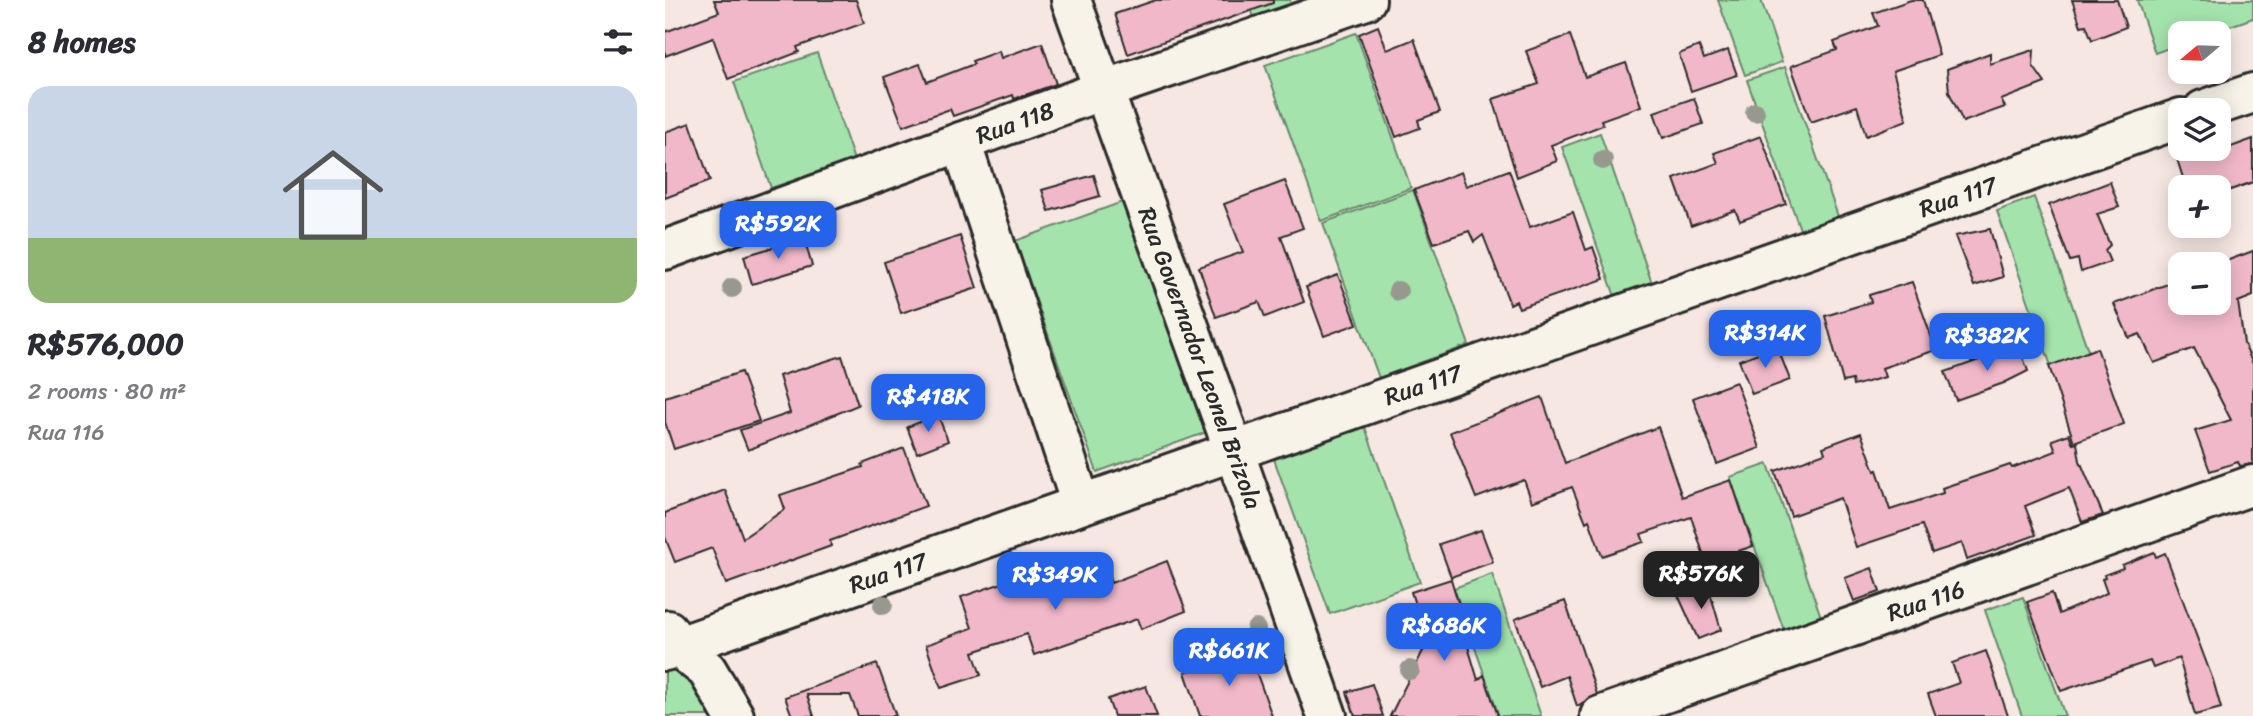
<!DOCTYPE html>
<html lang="en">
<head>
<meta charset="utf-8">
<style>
	:root { --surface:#fff; --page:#f7f7f7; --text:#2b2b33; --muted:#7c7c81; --accent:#2563eb }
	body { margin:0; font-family:Sriracha,sans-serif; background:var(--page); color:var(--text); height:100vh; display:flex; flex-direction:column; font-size:26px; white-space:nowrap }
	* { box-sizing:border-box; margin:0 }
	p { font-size:23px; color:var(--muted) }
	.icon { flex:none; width:38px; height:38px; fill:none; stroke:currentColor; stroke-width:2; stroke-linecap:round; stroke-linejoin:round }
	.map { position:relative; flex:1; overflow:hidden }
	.drawer { display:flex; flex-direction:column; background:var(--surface); width:665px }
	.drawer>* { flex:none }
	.needle { width:46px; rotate:251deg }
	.tools { position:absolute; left:1503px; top:21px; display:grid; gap:14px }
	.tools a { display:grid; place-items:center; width:63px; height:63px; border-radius:14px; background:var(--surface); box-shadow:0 4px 18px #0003; font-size:35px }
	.price { position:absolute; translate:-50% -60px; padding:0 16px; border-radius:14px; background:var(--accent); color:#fff; font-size:23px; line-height:46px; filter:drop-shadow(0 2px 4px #0008) }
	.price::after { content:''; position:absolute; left:50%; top:42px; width:21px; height:16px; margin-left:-10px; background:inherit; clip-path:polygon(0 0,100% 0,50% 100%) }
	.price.current { background:#222; color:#fff }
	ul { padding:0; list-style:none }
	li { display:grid; align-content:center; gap:14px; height:371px; padding:0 28px }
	li span { display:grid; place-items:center; height:217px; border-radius:21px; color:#555 }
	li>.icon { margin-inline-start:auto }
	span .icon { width:126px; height:126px; fill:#fffc; stroke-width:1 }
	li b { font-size:30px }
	h2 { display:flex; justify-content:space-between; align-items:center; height:84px; padding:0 28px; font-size:30px }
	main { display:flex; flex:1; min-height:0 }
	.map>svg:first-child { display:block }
</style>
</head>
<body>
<main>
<section class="drawer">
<h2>8 homes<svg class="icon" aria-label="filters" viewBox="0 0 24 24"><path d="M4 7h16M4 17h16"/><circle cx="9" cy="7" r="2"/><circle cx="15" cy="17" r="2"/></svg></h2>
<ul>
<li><span style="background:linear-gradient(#c9d6e8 70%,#8fb573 0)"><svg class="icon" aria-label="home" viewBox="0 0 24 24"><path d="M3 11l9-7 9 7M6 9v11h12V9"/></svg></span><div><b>R$576,000</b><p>2 rooms · 80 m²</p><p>Rua 116</p></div></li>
</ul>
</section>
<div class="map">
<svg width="1588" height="716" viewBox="0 0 1588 716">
	<rect width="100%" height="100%" fill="#f6e7e2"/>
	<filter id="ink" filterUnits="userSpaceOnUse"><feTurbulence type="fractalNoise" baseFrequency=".0143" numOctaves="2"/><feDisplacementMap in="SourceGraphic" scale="14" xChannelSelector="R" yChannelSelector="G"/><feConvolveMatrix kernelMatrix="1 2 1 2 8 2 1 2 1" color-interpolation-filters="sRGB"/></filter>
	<g filter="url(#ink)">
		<!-- green -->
		<g fill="#a4e4ac" stroke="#68886c" stroke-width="2">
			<path d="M583,0H625L629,13L592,26Z"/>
			<path d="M1053,0H1096L1117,62L1080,75Z"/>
			<path d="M1472,0H1588V18L1545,33H1516L1515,44L1490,53Z"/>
			<path d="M691,33L746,188L656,221L600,65Z"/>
			<path d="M152,53L189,160L106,188L69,82Z"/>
			<path d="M1120,67L1175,222L1137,235L1082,80Z"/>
			<path d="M935,133L989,289L952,302L897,147Z"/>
			<path d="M748,190L804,345L714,378L658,223Z"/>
			<path d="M1369,197L1424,353L1386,366L1332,211Z"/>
			<path d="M460,201L542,432L432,472L350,241Z"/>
			<path d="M700,427L755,582L665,614L609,459Z"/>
			<path d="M1103,464L1157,620L1120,633L1065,477Z"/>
			<path d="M827,574L876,716H834L789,588Z"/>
			<path d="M1358,597L1400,716H1357L1320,610Z"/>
			<path d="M20,665L49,716H0V672Z"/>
		</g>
		<!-- building -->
		<g fill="#f1b8c9" stroke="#2b2b2b" stroke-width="2">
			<path d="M49,0H191L199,23L132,47L134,52L63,79L48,38L0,56V32L54,12Z"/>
			<path d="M491,0H608V3L463,54L450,14Z"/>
			<path d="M1246,0H1258L1274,55L1228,71L1242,120L1201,136L1192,106L1146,122L1126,66L1172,50L1169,42L1213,26L1208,13Z"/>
			<path d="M1407,0H1452L1461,27L1427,40L1421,25L1416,26Z"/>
			<path d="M713,26L722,50L749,39L775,112L753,120L755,128L731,137L694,34Z"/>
			<path d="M905,35L920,77L961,63L976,106L936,120L938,125L886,145L892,161L852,177L828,99L874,84L861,51Z"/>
			<path d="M377,43L391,84L349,99L348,95L288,116L285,109L238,126L219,77L255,64L262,82L309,64L307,61L334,51L336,58Z"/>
			<path d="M1034,46L1039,59L1063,50L1072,75L1026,91L1014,54Z"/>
			<path d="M1369,50L1368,66L1380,83L1336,100L1340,107L1298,122L1284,92L1282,69L1325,53V64Z"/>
			<path d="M1029,98L1038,124L998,138L989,112Z"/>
			<path d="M25,123L45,181L0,198V132Z"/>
			<path d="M1096,136L1121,204L1075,221L1070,210L1026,226L1009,179L1053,163L1049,153Z"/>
			<path d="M1588,139V182L1554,194V187H1521L1510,153L1522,149H1533L1536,158Z"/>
			<path d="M844,170L865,227L908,212L921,250L928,247L939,279L854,308L851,301L845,304L818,235L809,242L804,231L769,243L749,190L796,172L801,186Z"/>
			<path d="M429,175L435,196L384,211L377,190Z"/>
			<path d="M620,181L638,228L616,236L639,302L600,317L594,302L551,317L534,267L578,252L559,204Z"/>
			<path d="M1445,182L1454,207L1432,214L1445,245L1440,250L1445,262L1416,272L1413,259L1405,261L1384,205Z"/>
			<path d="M1325,229L1338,277L1309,286L1290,236Z"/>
			<path d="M295,236L312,288L236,313L219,262Z"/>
			<path d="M139,238L147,266L87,284L79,256Z"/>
			<path d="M1588,251V296L1573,302L1579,344L1588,364V464L1575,466L1573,462L1545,471L1530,431L1566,420L1529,348L1489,363L1475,334L1464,338L1449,304L1516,279V303H1554L1553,264Z"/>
			<path d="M673,275L692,324L659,336L641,287Z"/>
			<path d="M1247,282L1271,350L1217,368L1220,377L1188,386L1187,380L1178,382L1160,316L1206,302L1204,295Z"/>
			<path d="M1112,346L1125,380L1087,394L1074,360Z"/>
			<path d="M1354,346L1363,371L1339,383L1291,400L1280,372Z"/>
			<path d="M1432,348L1459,424L1409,442L1384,366Z"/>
			<path d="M177,356L193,405L83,450L75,430L125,413L114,376Z"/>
			<path d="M76,372L94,421L9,449L0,422V397Z"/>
			<path d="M1071,382L1095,448L1052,464L1028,398Z"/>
			<path d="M877,397L900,463L993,427L1017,497L1066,480L1088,546L1041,562L1026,517L976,534L979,542L937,556L924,520L921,522L907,487L867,502L859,480L811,498L785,432Z"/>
			<path d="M273,415L283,441L252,453L242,427Z"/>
			<path d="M1196,433L1210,471L1212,470L1225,510L1278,493L1277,488L1345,465L1347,468L1391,451L1387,440L1404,434L1408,444L1412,443L1415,461L1438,515L1417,522L1404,488L1360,506L1371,535L1302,560L1297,543L1267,553L1257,525L1191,547L1175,498L1126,516L1110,471L1160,453L1158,447Z"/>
			<path d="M239,448L261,506L165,541L166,546L61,584L47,548L10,562L0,537V513L60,490L78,538L120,509L115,495L198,467L197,464Z"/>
			<path d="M816,530L828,562L786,577L774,544Z"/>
			<path d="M1489,552L1491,557L1500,553L1548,680L1556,708L1530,715L1514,658L1488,668L1485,661L1396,691L1362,602L1387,593L1394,614L1442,593L1437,579L1440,578L1439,575L1458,568L1457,565Z"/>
			<path d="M436,553L446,583L502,561L521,611L476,629L472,619L369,655L362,634L308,652L316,675L276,688L261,645L307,628L296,597L340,582L341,586L366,579Z"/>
			<path d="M1207,568L1215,592L1189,601L1180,578Z"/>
			<path d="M786,579L801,629L798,630L813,680L819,675L833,716H725L762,643L746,592Z"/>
			<path d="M1042,582L1056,630L1033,639L1013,595Z"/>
			<path d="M900,601L932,694L912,706L902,676L875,687L850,619Z"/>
			<path d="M583,649L607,716H535L520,672Z"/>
			<path d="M1321,651L1343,716H1271L1263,694L1294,683L1287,663Z"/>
			<path d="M212,664L231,716H193L185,695H142L149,716H127L120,697Z"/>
			<path d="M707,684L718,716H690L682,692Z"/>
			<path d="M481,686L492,716H449L443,699Z"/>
		</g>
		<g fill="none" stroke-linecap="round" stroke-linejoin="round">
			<!-- minor casing -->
			<g stroke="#2b2b2b" stroke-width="44">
				<g id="minor">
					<path d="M406,0L569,451L662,716"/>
					<path d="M1538,110L1588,93"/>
					<path d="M296,142L416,504"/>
					<path d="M0,250L438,90L701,0"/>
					<path d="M3,630L13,647L42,670L69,716"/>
					<path d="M0,651L1516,118"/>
					<path d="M935,716L1588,485"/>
				</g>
			</g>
			<!-- minor -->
			<use href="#minor" stroke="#f7f3e8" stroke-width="38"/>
		</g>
		<!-- trees -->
		<g fill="#97998f">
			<circle cx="1090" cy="112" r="10"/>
			<circle cx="938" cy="160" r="10"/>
			<circle cx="67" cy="288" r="10"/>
			<circle cx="733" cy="291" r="10"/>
			<circle cx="218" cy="605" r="10"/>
			<circle cx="591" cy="629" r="10"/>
			<circle cx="745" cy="670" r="10"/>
		</g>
	</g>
	<g text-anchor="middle" stroke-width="7" stroke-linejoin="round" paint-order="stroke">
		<!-- street labels -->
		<g font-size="24" fill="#2b2b2b" stroke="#f7f3e8">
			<text transform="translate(350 123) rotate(-20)" y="8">Rua 118</text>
			<text transform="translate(1293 197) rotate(-19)" y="8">Rua 117</text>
			<text transform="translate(535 358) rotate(70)" y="8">Rua Governador Leonel Brizola</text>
			<text transform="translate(758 385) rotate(-19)" y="8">Rua 117</text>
			<text transform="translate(223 573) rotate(-19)" y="8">Rua 117</text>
			<text transform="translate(1261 601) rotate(-19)" y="8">Rua 116</text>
		</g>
	</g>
</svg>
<div class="tools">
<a><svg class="needle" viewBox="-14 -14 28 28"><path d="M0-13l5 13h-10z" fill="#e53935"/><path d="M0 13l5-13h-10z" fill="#7c7c81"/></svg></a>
<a><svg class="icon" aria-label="layers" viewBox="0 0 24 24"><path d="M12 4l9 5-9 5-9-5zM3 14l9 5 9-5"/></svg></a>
<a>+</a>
<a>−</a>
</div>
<b class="price" style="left:113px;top:261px">R$592K</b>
<b class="price" style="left:1100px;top:370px">R$314K</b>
<b class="price" style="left:1322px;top:373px">R$382K</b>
<b class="price" style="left:263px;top:434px">R$418K</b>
<b class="price current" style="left:1036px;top:611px">R$576K</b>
<b class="price" style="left:390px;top:612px">R$349K</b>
<b class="price" style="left:779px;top:663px">R$686K</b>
<b class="price" style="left:564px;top:688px">R$661K</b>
</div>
</main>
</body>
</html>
